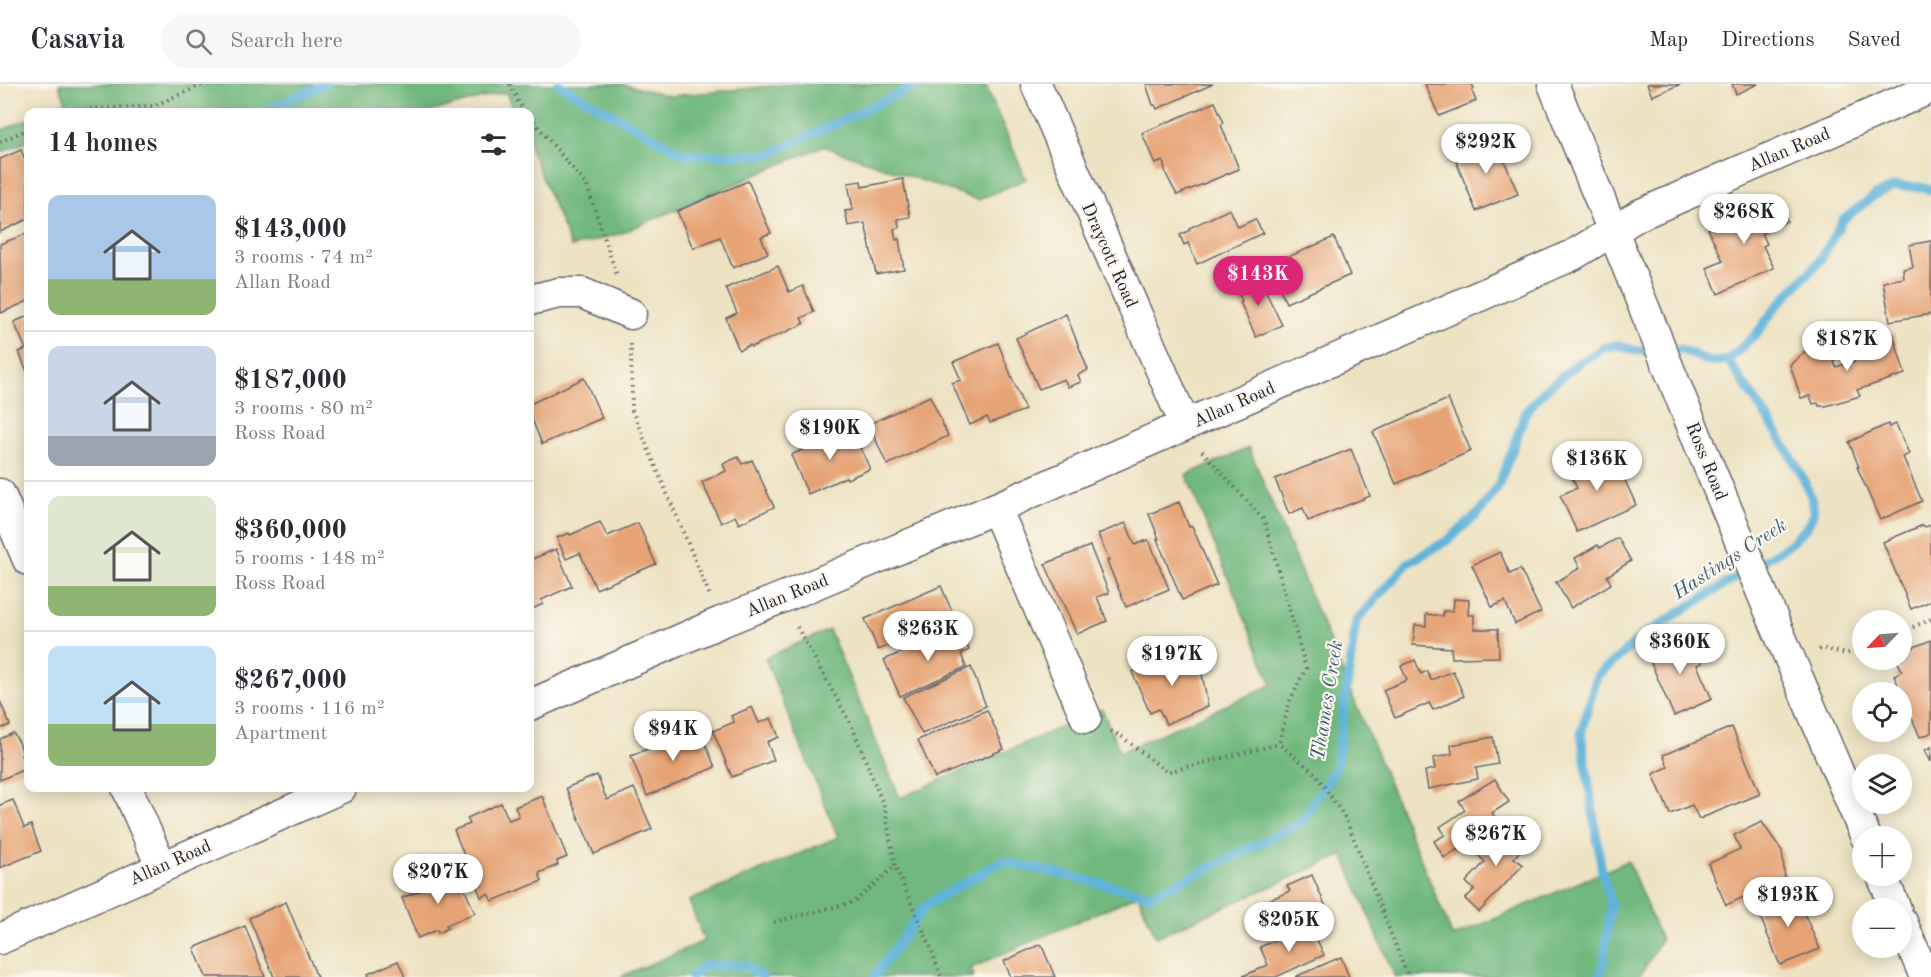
<!DOCTYPE html>
<html lang="en">
<head>
<meta charset="utf-8">
<style>
	:root { --surface:#fff; --page:#f7f7f7; --text:#2b2b33; --muted:#7c7c81; --line:#e1e1e2; --accent:#db2777 }
	body { margin:0; font-family:"Old Standard TT",serif; background:var(--page); color:var(--text); height:100vh; display:flex; flex-direction:column; font-size:22px; white-space:nowrap }
	* { box-sizing:border-box; margin:0 }
	p { font-size:20px; color:var(--muted) }
	.icon { flex:none; width:33px; height:33px; fill:none; stroke:currentColor; stroke-width:2; stroke-linecap:round; stroke-linejoin:round }
	.map { position:relative; flex:1; overflow:hidden }
	.sheet { position:absolute; left:24px; top:24px; width:510px; height:684px; display:flex; flex-direction:column; background:var(--surface); border-radius:12px; box-shadow:0 3px 15px #0003 }
	.sheet>* { flex:none }
	.needle { width:39px; rotate:245deg }
	.fabs { position:absolute; left:1852px; top:526px; display:grid; gap:12px }
	.fabs a { display:grid; place-items:center; width:60px; height:60px; border-radius:50%; background:var(--surface); box-shadow:0 3px 15px #0003; font-size:30px }
	.price { position:absolute; translate:-50% -51px; padding:0 14px; border-radius:21px; background:#fff; color:#222; font-size:20px; line-height:39px; filter:drop-shadow(0 2px 3px #0008) }
	.price::after { content:''; position:absolute; left:50%; top:36px; width:18px; height:14px; margin-left:-9px; background:inherit; clip-path:polygon(0 0,100% 0,50% 100%) }
	.price.selected { background:var(--accent); color:#fff }
	ul { padding:0; list-style:none }
	li { display:flex; align-items:center; gap:18px; height:150px; padding:0 24px }
	li+li { border-top:2px solid var(--line) }
	li span { display:grid; place-items:center; flex:none; width:168px; height:120px; border-radius:12px; color:#555 }
	li>.icon { margin-inline-start:auto }
	span .icon { width:72px; height:72px; fill:#fffc; stroke-width:1 }
	li b { font-size:26px }
	h2 { display:flex; justify-content:space-between; align-items:center; height:72px; padding:0 24px; font-size:26px }
	header { display:flex; align-items:center; gap:36px; box-sizing:border-box; height:84px; padding:0 30px; background:var(--surface); border-bottom:2px solid var(--line) }
	header strong { font-size:28px }
	nav { display:flex; gap:33px; margin-inline-start:auto; font-size:21px }
	.search { width:420px; height:54px; background:var(--page); display:flex; align-items:center; gap:15px; box-sizing:border-box; padding:0 21px; border-radius:33px; color:var(--muted); font-size:22px }
	.map>svg:first-child { display:block }
</style>
</head>
<body>
<header>
<strong>Casavia</strong>
<div class="search"><svg class="icon" aria-label="search" viewBox="0 0 24 24"><circle cx="10" cy="10" r="6"/><path d="M15 15l6 6"/></svg>Search here</div>
<nav><a>Map</a><a>Directions</a><a>Saved</a></nav>
</header>
<div class="map">
<svg width="1931" height="893" viewBox="0 0 1931 893">
	<rect width="100%" height="100%" fill="#fbf7ec"/>
	<filter id="ink" filterUnits="userSpaceOnUse"><feTurbulence type="fractalNoise" baseFrequency=".0167" numOctaves="2"/><feDisplacementMap in="SourceGraphic" scale="12" xChannelSelector="R" yChannelSelector="G"/><feConvolveMatrix kernelMatrix="1 2 1 2 8 2 1 2 1" color-interpolation-filters="sRGB"/></filter>
	<filter id="wash" filterUnits="userSpaceOnUse"><feTurbulence type="fractalNoise" baseFrequency=".008" numOctaves="4" result="noise"/><feDisplacementMap in="SourceGraphic" scale="24" xChannelSelector="R" yChannelSelector="G"/><feGaussianBlur stdDeviation="1.35" result="paint"/><feColorMatrix in="noise" values="0 0 0 0 0 0 0 0 0 0 0 0 0 0 0 0 0 1.4 0 .05"/><feComposite in="paint" operator="in"/></filter>
	<g filter="url(#wash)">
		<rect width="100%" height="100%" fill="#ede2c2"/>
		<!-- forest -->
		<g fill="#70b87e" stroke="#496d5c" stroke-width="1.5">
			<path d="M59,0H621L671,12L794,0H985L1026,95L978,116L823,62L619,150L571,163L530,64V28H514L506,8L429,28H42L66,18Z"/>
			<path d="M28,35V57L0,69V47Z"/>
			<path d="M1249,364L1453,853L1628,777L1661,856L1639,893H1395L1343,771L1156,853L1138,811L971,884L974,893H620L704,857L689,817L838,753L765,574L829,546L900,714L1102,625L1120,668L1272,601L1186,391Z"/>
		</g>
		<g fill="none" stroke-linecap="round" stroke-linejoin="round">
			<!-- stream -->
			<g stroke="#5eb3da" stroke-width="9">
				<path d="M558,0L686,71H768L920,0"/>
				<path d="M261,28L325,0"/>
				<path d="M1728,276L1757,249L1777,222L1819,178L1843,136L1875,111L1895,102L1921,103L1931,106"/>
				<path d="M691,893L705,881H745L762,893"/>
				<path d="M874,893L926,821L1002,777L1151,811L1218,780L1302,738L1336,683L1356,537L1408,479L1448,456L1479,429L1497,404L1514,362L1525,329L1546,305L1577,280L1603,264L1618,261L1636,267L1680,265L1710,278L1728,276"/>
				<path d="M1599,893L1603,882L1611,819L1602,788L1581,649L1597,592L1645,550L1787,462C1797,453 1810,443 1813,429C1819,402 1745,303 1728,276"/>
			</g>
		</g>
		<g id="blocks">
			<!-- building -->
			<g fill="#e6a374">
				<path d="M1146,0H1213L1157,25L1155,21H1153Z"/>
				<path d="M1425,0H1472L1474,5L1472,7L1476,17L1439,32Z"/>
				<path d="M1647,0H1681L1652,12Z"/>
				<path d="M1732,0H1758L1736,10Z"/>
				<path d="M1215,18L1224,39L1221,41L1239,85L1177,111L1166,90L1163,77L1155,80L1142,49Z"/>
				<path d="M1479,59L1482,65L1497,59L1518,110L1476,127L1456,77L1459,76L1456,68Z"/>
				<path d="M21,66L28,83V135L0,148V75Z"/>
				<path d="M903,95L910,133L898,135L899,144L894,145L896,156L899,155L904,185L876,190L865,139L848,142L845,127L853,126L848,99L861,97L862,103Z"/>
				<path d="M748,97L771,149L761,153L768,169L733,184L720,153L693,164L677,127Z"/>
				<path d="M1777,114L1787,137L1762,149L1767,160L1763,162L1774,184L1718,210L1707,184L1723,177L1708,145L1727,137L1724,129L1738,122L1742,130Z"/>
				<path d="M1230,125L1238,143L1255,135L1263,149L1197,180L1188,159L1184,161L1180,151L1190,146L1189,144Z"/>
				<path d="M28,149V217L1,229L0,160Z"/>
				<path d="M1334,153L1350,191L1286,219L1270,181Z"/>
				<path d="M1931,157V230L1890,237L1883,198L1904,194L1903,185L1913,183L1909,161Z"/>
				<path d="M778,182L789,208L803,202L814,228L801,234L804,240L751,263L750,261L739,266L726,234L737,229L726,204Z"/>
				<path d="M1258,192L1282,241L1256,253L1240,218L1242,217L1235,202Z"/>
				<path d="M1066,230L1088,286L1078,291L1081,298L1068,303L1064,295L1039,305L1016,254Z"/>
				<path d="M28,232V290L19,268L26,265L14,238Z"/>
				<path d="M1893,250L1905,290L1857,306L1860,312L1826,322H1819L1818,319L1813,320L1810,312L1801,314L1790,281L1807,266L1818,274L1832,271L1836,283L1854,277L1851,264Z"/>
				<path d="M998,259L1025,326L990,339L987,333L970,341L952,299L961,296L953,278Z"/>
				<path d="M584,294L602,334L542,360L530,330V320Z"/>
				<path d="M930,312L948,352L887,381L869,340Z"/>
				<path d="M1448,315L1471,367L1396,400L1373,348Z"/>
				<path d="M1888,340L1889,343L1896,340L1909,370L1903,373L1922,417L1880,436L1857,383H1859L1849,358Z"/>
				<path d="M852,345L870,385L847,395L846,393L808,410L791,371L825,356L823,351L829,348L832,354Z"/>
				<path d="M1351,365L1370,412L1308,437L1303,424L1289,430L1275,395Z"/>
				<path d="M1612,367L1636,421L1577,448L1560,411L1577,404L1569,387Z"/>
				<path d="M738,373L742,380L752,376L774,423L739,440L735,432L721,439L702,398L726,387L723,380Z"/>
				<path d="M1179,418L1189,443L1192,442L1217,501L1182,516L1157,455H1159L1149,430Z"/>
				<path d="M600,438L607,452L638,439L656,480L596,505L580,469L566,475L557,454L569,449L570,451Z"/>
				<path d="M1126,439L1135,461L1147,456L1150,459L1169,505L1126,523L1107,477L1109,476L1098,450Z"/>
				<path d="M1923,441L1925,443L1931,441V517L1911,525L1883,458Z"/>
				<path d="M1618,454L1631,477L1607,492L1611,500L1571,524L1556,498L1580,484L1575,474L1598,461L1600,464Z"/>
				<path d="M1090,462L1109,509L1097,513L1107,537L1077,550L1045,480Z"/>
				<path d="M556,465L572,502L541,516L543,520L530,526V476Z"/>
				<path d="M1500,468L1510,490L1520,485L1541,528L1515,540L1505,517L1492,523L1472,481Z"/>
				<path d="M941,502L955,534L878,566L865,535Z"/>
				<path d="M1454,515L1469,516L1468,531H1474V545H1498L1499,573L1452,574L1451,564L1413,561L1415,541L1426,542V530L1443,532V527H1453Z"/>
				<path d="M959,543L969,566L961,570L966,583L900,612L884,576Z"/>
				<path d="M1690,552L1702,579L1697,581L1712,615L1674,632L1647,570Z"/>
				<path d="M1931,556V649L1920,653L1894,591L1902,587L1897,576H1902V568Z"/>
				<path d="M1183,566L1202,590L1208,622L1166,640L1159,625L1150,629L1132,588Z"/>
				<path d="M1415,576L1421,590L1427,587L1431,596L1453,587L1464,612L1433,626L1429,619L1395,634L1383,606L1407,596L1401,582Z"/>
				<path d="M971,583L986,622L922,650L903,613Z"/>
				<path d="M0,617L10,641L0,645Z"/>
				<path d="M752,623L759,639L771,634L779,653L767,658L774,676L732,693L713,647L734,638L731,632Z"/>
				<path d="M987,626L1004,665L935,694L918,656Z"/>
				<path d="M698,643L715,683L647,712L631,672Z"/>
				<path d="M1732,643L1760,710L1699,735L1692,721L1670,730L1653,690L1668,683L1663,671Z"/>
				<path d="M13,649L19,658L23,670L21,671L27,684L0,696V655Z"/>
				<path d="M1493,653L1498,680L1476,684L1478,695L1428,705L1425,687L1435,685L1433,674L1452,670L1451,661Z"/>
				<path d="M1931,663V678L1925,666Z"/>
				<path d="M597,691L607,716L634,704L652,745L594,770L566,704Z"/>
				<path d="M1495,695L1509,718L1492,729L1499,739L1444,774L1434,757L1445,751L1440,743L1465,726L1459,717Z"/>
				<path d="M542,712L567,773L557,777L558,781L539,789L542,797L492,817L488,810L481,813L454,746L470,740L467,734L501,719L509,736L519,732L515,723Z"/>
				<path d="M13,716L24,744L31,741L41,767L0,784V721Z"/>
				<path d="M1762,738L1782,767L1785,795L1726,821L1708,780L1740,765L1734,751Z"/>
				<path d="M1508,740L1527,758L1514,774L1523,781L1479,828L1465,815L1474,806L1466,798L1485,778L1478,771Z"/>
				<path d="M456,786L475,829L446,841L448,844L438,849L437,846L418,854L402,814L424,805L422,801Z"/>
				<path d="M1312,791L1326,823L1272,847L1260,820L1290,807L1287,802Z"/>
				<path d="M1794,807L1820,865L1780,881L1756,823Z"/>
				<path d="M286,818L317,893H274L249,834Z"/>
				<path d="M1310,841L1324,871L1276,893H1241L1268,881L1260,863Z"/>
				<path d="M245,842L265,893H206L194,864Z"/>
				<path d="M1041,860L1055,893H1011L1004,877Z"/>
				<path d="M1341,873L1349,893H1295Z"/>
				<path d="M398,877L405,893H369L368,890Z"/>
			</g>
		</g>
	</g>
	<g filter="url(#ink)">
		<use href="#blocks" fill-opacity="0" stroke="#69656a" stroke-width="1.5"/>
		<g fill="none" stroke-linecap="round" stroke-linejoin="round">
			<!-- street casing -->
			<g stroke="#69656a" stroke-width="33">
				<g id="street">
					<path d="M1036,0L1185,341"/>
					<path d="M1553,0C1603,120 1650,241 1700,361C1754,492 1810,622 1866,753"/>
					<path d="M530,216L559,209H582L631,230"/>
					<path d="M0,410L28,476"/>
					<path d="M996,424L1086,634"/>
					<path d="M530,621L721,538L796,508L996,424L1573,171L1639,131L1931,4"/>
					<path d="M127,704L161,782"/>
					<path d="M1882,792L1896,825"/>
					<path d="M1902,838L1925,893"/>
					<path d="M0,855L341,704"/>
				</g>
			</g>
			<!-- path -->
			<g stroke="#69656a" stroke-width="4" stroke-dasharray="1.5 4.5" stroke-linecap="butt">
				<path d="M510,0L519,20L526,28"/>
				<path d="M67,28L72,26L153,22L204,0"/>
				<path d="M530,33L587,102L617,192"/>
				<path d="M0,58L28,45"/>
				<path d="M631,260L632,326L710,512"/>
				<path d="M1202,367L1264,436L1306,584L1289,619L1279,660L1315,689L1346,735L1408,893"/>
				<path d="M797,543L852,642L885,725L895,782L931,864L941,893"/>
				<path d="M1902,548L1931,535"/>
				<path d="M1819,566L1822,564L1846,570L1863,564"/>
				<path d="M1111,647L1121,652L1167,688L1279,660"/>
				<path d="M774,838L854,818L895,782"/>
			</g>
			<!-- street -->
			<use href="#street" stroke="#fff" stroke-width="30"/>
		</g>
	</g>
	<g text-anchor="middle" stroke-width="4.5" stroke-linejoin="round" paint-order="stroke">
		<!-- street labels -->
		<g font-size="18" fill="#22223b" stroke="#fbf7ec">
			<text transform="translate(1789 65) rotate(-23)" y="6">Allan Road</text>
			<text transform="translate(1110 171) rotate(66)" y="6">Draycott Road</text>
			<text transform="translate(1234 320) rotate(-24)" y="6">Allan Road</text>
			<text transform="translate(1707 377) rotate(68)" y="6">Ross Road</text>
			<text transform="translate(787 511) rotate(-22)" y="6">Allan Road</text>
			<text transform="translate(170 778) rotate(-24)" y="6">Allan Road</text>
		</g>
		<!-- water labels -->
		<g font-size="20" font-style="italic" fill="#3a5c7b" stroke="#fbf7ec">
			<text transform="translate(1729 474) rotate(-33)" y="7">Hastings Creek</text>
			<text transform="translate(1326 616) rotate(-81)" y="7">Thames Creek</text>
		</g>
	</g>
</svg>
<div class="fabs">
<a><svg class="needle" viewBox="-14 -14 28 28"><path d="M0-13l5 13h-10z" fill="#e53935"/><path d="M0 13l5-13h-10z" fill="#7c7c81"/></svg></a>
<a><svg class="icon" aria-label="locate" viewBox="0 0 24 24"><circle cx="12" cy="12" r="6"/><path d="M12 2v4M12 18v4M2 12h4M18 12h4"/></svg></a>
<a><svg class="icon" aria-label="layers" viewBox="0 0 24 24"><path d="M12 4l9 5-9 5-9-5zM3 14l9 5 9-5"/></svg></a>
<a>+</a>
<a>−</a>
</div>
<b class="price" style="left:1486px;top:91px">$292K</b>
<b class="price" style="left:1744px;top:161px">$268K</b>
<b class="price selected" style="left:1258px;top:223px">$143K</b>
<b class="price" style="left:1847px;top:288px">$187K</b>
<b class="price" style="left:830px;top:377px">$190K</b>
<b class="price" style="left:1597px;top:408px">$136K</b>
<b class="price" style="left:928px;top:578px">$263K</b>
<b class="price" style="left:1680px;top:591px">$360K</b>
<b class="price" style="left:1172px;top:603px">$197K</b>
<b class="price" style="left:673px;top:678px">$94K</b>
<b class="price" style="left:1496px;top:783px">$267K</b>
<b class="price" style="left:438px;top:821px">$207K</b>
<b class="price" style="left:1788px;top:844px">$193K</b>
<b class="price" style="left:1289px;top:869px">$205K</b>
<section class="sheet">
<h2>14 homes<svg class="icon" aria-label="filters" viewBox="0 0 24 24"><path d="M4 7h16M4 17h16"/><circle cx="9" cy="7" r="2"/><circle cx="15" cy="17" r="2"/></svg></h2>
<ul>
<li><span style="background:linear-gradient(#a9c7e8 70%,#8fb573 0)"><svg class="icon" aria-label="home" viewBox="0 0 24 24"><path d="M3 11l9-7 9 7M6 9v11h12V9"/></svg></span><div><b>$143,000</b><p>3 rooms · 74 m²</p><p>Allan Road</p></div></li>
<li><span style="background:linear-gradient(#c9d6e8 75%,#9aa5b1 0)"><svg class="icon" aria-label="home" viewBox="0 0 24 24"><path d="M3 11l9-7 9 7M6 9v11h12V9"/></svg></span><div><b>$187,000</b><p>3 rooms · 80 m²</p><p>Ross Road</p></div></li>
<li><span style="background:linear-gradient(#dfe7d0 75%,#8fb573 0)"><svg class="icon" aria-label="home" viewBox="0 0 24 24"><path d="M3 11l9-7 9 7M6 9v11h12V9"/></svg></span><div><b>$360,000</b><p>5 rooms · 148 m²</p><p>Ross Road</p></div></li>
<li><span style="background:linear-gradient(#bfe0f5 65%,#8fb573 0)"><svg class="icon" aria-label="home" viewBox="0 0 24 24"><path d="M3 11l9-7 9 7M6 9v11h12V9"/></svg></span><div><b>$267,000</b><p>3 rooms · 116 m²</p><p>Apartment</p></div></li>
</ul>
</section>
</div>
</body>
</html>
